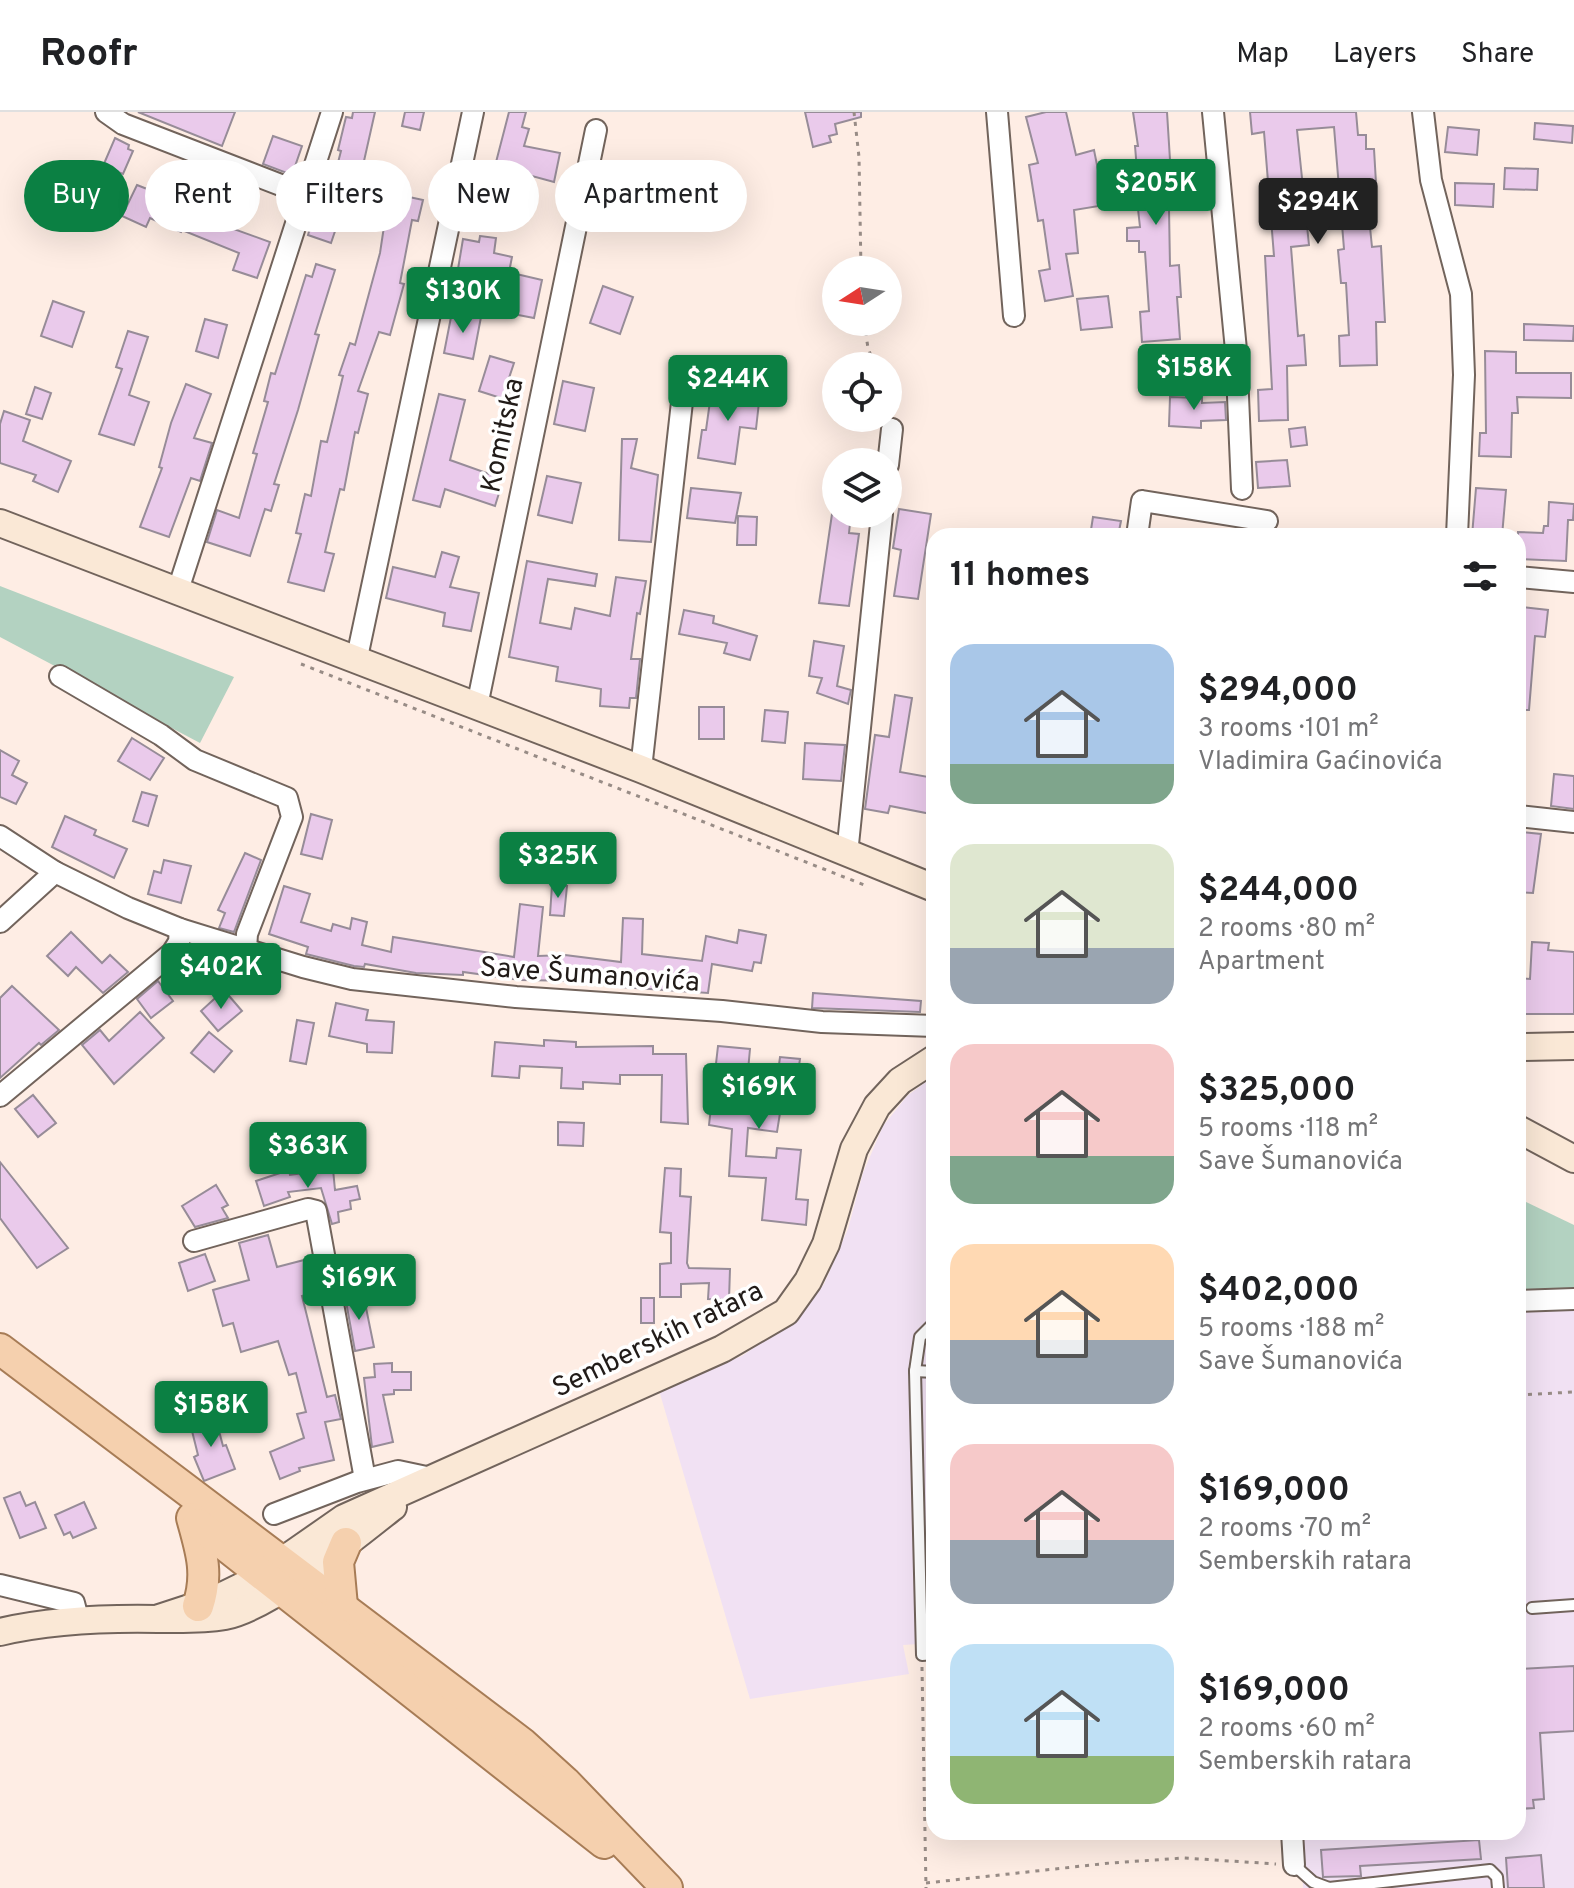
<!DOCTYPE html>
<html lang="en">
<head>
<meta charset="utf-8">
<style>
	:root { --surface:#fff; --page:#f6f6f6; --text:#202124; --muted:#757577; --line:#e0e0e0; --accent:#0b8043 }
	body { margin:0; font-family:Overpass,sans-serif; background:var(--page); color:var(--text); height:100vh; display:flex; flex-direction:column; font-size:30px; white-space:nowrap }
	* { box-sizing:border-box; margin:0 }
	p { font-size:26px; color:var(--muted) }
	.icon { flex:none; width:44px; height:44px; fill:none; stroke:currentColor; stroke-width:2; stroke-linecap:round; stroke-linejoin:round }
	.map { position:relative; flex:1; overflow:hidden }
	.details { position:absolute; left:926px; top:416px; width:600px; height:1312px; display:flex; flex-direction:column; background:var(--surface); border-radius:24px; box-shadow:0 8px 32px #0002 }
	.details>* { flex:none }
	.top-card { position:absolute; left:24px; top:48px; width:760px; height:72px; display:flex; gap:16px }
	.needle { width:52px; rotate:258deg }
	.fabs { position:absolute; left:822px; top:144px; display:grid; gap:16px }
	.fabs a { display:grid; place-items:center; width:80px; height:80px; border-radius:50%; background:var(--surface); box-shadow:0 8px 32px #0002; font-size:40px }
	.price { position:absolute; translate:-50% -68px; padding:0 18px; border-radius:8px; background:var(--accent); color:#fff; font-size:26px; line-height:52px; filter:drop-shadow(0 2px 4px #0008) }
	.price::after { content:''; position:absolute; left:50%; top:48px; width:24px; height:18px; margin-left:-12px; background:inherit; clip-path:polygon(0 0,100% 0,50% 100%) }
	.price.active { background:#222; color:#fff }
	ul { padding:0; list-style:none }
	li { display:flex; align-items:center; gap:24px; height:200px; padding:0 24px }
	li span { display:grid; place-items:center; flex:none; width:224px; height:160px; border-radius:24px; color:#555 }
	li>.icon { margin-inline-start:auto }
	span .icon { width:96px; height:96px; fill:#fffc; stroke-width:1 }
	li b { font-size:34px }
	h2 { display:flex; justify-content:space-between; align-items:center; height:96px; padding:0 24px; font-size:34px }
	.chip { padding:0 28px; border-radius:36px; background:var(--surface); box-shadow:0 8px 32px #0002; font-size:28px; line-height:72px }
	.chip.active { background:var(--accent); color:#fff }
	header { display:flex; align-items:center; gap:48px; box-sizing:border-box; height:112px; padding:0 40px; background:var(--surface); border-bottom:2px solid var(--line) }
	header strong { font-size:38px }
	nav { display:flex; gap:44px; margin-inline-start:auto; font-size:28px }
	.map>svg:first-child { display:block }
</style>
</head>
<body>
<header>
<strong>Roofr</strong>
<nav><a>Map</a><a>Layers</a><a>Share</a></nav>
</header>
<div class="map">
<svg width="1574" height="1776" viewBox="0 0 1574 1776">
	<rect width="100%" height="100%" fill="#feede4"/>
	<!-- education -->
	<g fill="#f1e1f3">
		<path d="M934,964V1531L903,1533L909,1562L750,1587L658,1275L742,1244L797,1206L824,1172L848,1117L863,1061L883,1014L907,984Z"/>
		<path d="M1574,1197V1776H1303L1301,1720H1518V1200Z"/>
	</g>
	<!-- green -->
	<g fill="#b3d2c1">
		<path d="M0,474L234,565L200,631L0,525Z"/>
		<path d="M1518,1086L1574,1113V1197L1518,1200Z"/>
	</g>
	<!-- building -->
	<g fill="#eacaeb" stroke="#978c98" stroke-width="2">
		<path d="M138,0H235L222,34Z"/>
		<path d="M353,0H375L355,89L346,87L331,131L308,123L314,102L324,105L341,39L338,38L346,5L352,6Z"/>
		<path d="M405,0H424L420,18L402,14Z"/>
		<path d="M509,0H526L522,15L529,17L524,34L560,41L554,70L495,54Z"/>
		<path d="M805,0H861V5L835,12L837,22L829,24L831,30L813,35Z"/>
		<path d="M1046,0H1066L1076,43L1094,38L1105,93L1074,98L1078,141L1066,142L1073,184L1045,189L1039,159L1050,157L1043,108L1038,109L1031,65L1029,53L1038,51L1026,5Z"/>
		<path d="M1133,0H1167L1173,96L1169,97L1170,154L1179,153L1181,185H1177L1180,227L1142,230L1140,200L1149,199L1145,140H1139V129H1127V116L1140,115L1135,70H1138L1135,34H1138Z"/>
		<path d="M1250,0H1356L1358,23H1366V37H1374L1376,71L1368,72L1367,86L1372,135L1381,134L1385,210H1376L1377,253L1340,254L1339,224L1349,223L1346,171H1341L1338,138L1344,137L1334,15L1297,18L1309,133L1291,135L1298,224L1304,223L1306,253L1287,254L1288,308L1259,309L1258,278L1272,277L1265,144H1274L1264,20L1252,22Z"/>
		<path d="M1535,11L1573,14L1572,31L1534,27Z"/>
		<path d="M1448,15L1479,18L1477,43L1445,40Z"/>
		<path d="M273,24L302,34L292,63L263,52Z"/>
		<path d="M115,26L129,33L128,37L133,39L123,62L103,54Z"/>
		<path d="M1505,56L1538,57L1537,78L1504,77Z"/>
		<path d="M1455,71L1494,72L1493,95L1455,93Z"/>
		<path d="M137,73L230,110L228,115L270,130L257,166L233,158L239,141L182,118L181,120L150,106L146,115L122,104Z"/>
		<path d="M400,83L423,88L418,109L412,108L400,171L404,172L390,223L379,220L358,279L368,282L358,321L355,320L344,378L340,377L325,440L334,442L324,479L288,470L301,422L296,421L305,382L311,384L321,329L327,330L343,264L339,263L350,231L355,233L380,141L388,88L399,90Z"/>
		<path d="M480,124L496,126L494,141L512,145L508,165L458,157L463,127L479,130Z"/>
		<path d="M316,152L335,158L315,222L319,223L298,298L274,372L279,373L271,399L265,397L250,444L207,430L217,398L239,406L257,342L253,341L268,290L264,289L271,261L275,262L306,163L312,165Z"/>
		<path d="M512,161L542,168L534,206L503,200Z"/>
		<path d="M603,174L633,185L620,222L590,211Z"/>
		<path d="M1108,184L1112,215L1081,218L1077,187Z"/>
		<path d="M53,189L84,200L72,235L41,224Z"/>
		<path d="M452,200L481,205L473,247L444,241Z"/>
		<path d="M205,207L227,213L218,246L196,239Z"/>
		<path d="M1524,212L1574,214L1573,229L1524,228Z"/>
		<path d="M128,219L148,225L129,283L149,290L134,333L99,322L122,257L116,255Z"/>
		<path d="M1485,239L1516,240V261H1571V286L1517,285L1518,301H1512L1511,345L1479,344L1480,321H1486Z"/>
		<path d="M490,244L514,251L509,266L513,268L507,288L479,279Z"/>
		<path d="M563,269L594,276L585,319L554,312Z"/>
		<path d="M186,272L211,282L194,326L212,331L200,369L191,366L169,425L140,415L162,356L159,355L171,311Z"/>
		<path d="M35,275L51,281L42,307L26,302Z"/>
		<path d="M712,275L760,281L756,317L740,315L735,352L698,346L702,318H706Z"/>
		<path d="M439,282L465,288L450,348L498,365L494,376L500,378L495,394L445,377L440,395L413,388Z"/>
		<path d="M1170,285L1202,286V291L1225,290L1226,308L1201,309V316L1169,314Z"/>
		<path d="M4,299L30,308L23,329L71,349L58,380L33,369L36,363L0,351V312Z"/>
		<path d="M1305,315L1307,333L1291,335L1289,317Z"/>
		<path d="M622,327H637L631,356L658,363L651,430L619,428Z"/>
		<path d="M1287,348L1290,374L1258,376L1256,350Z"/>
		<path d="M547,364L581,371L572,411L538,403Z"/>
		<path d="M691,376L741,381L735,411L687,406Z"/>
		<path d="M1476,376L1506,378L1502,424H1472Z"/>
		<path d="M1549,390L1574,392L1573,408H1568L1566,449L1518,447V420L1543,421L1544,414H1548Z"/>
		<path d="M899,397L931,402L918,487L894,484L901,438L893,436Z"/>
		<path d="M832,402H851L849,421L859,422L849,494L819,491Z"/>
		<path d="M738,404L757,405L756,433H737Z"/>
		<path d="M1093,405L1121,409L1118,424H1090Z"/>
		<path d="M442,440L459,445L450,475L479,481L471,519L443,514L445,501L386,486L393,455L435,465Z"/>
		<path d="M527,449L597,462L595,474L548,467L540,511L571,517L575,496L610,504L616,465L646,469L640,502L637,501L631,547H640L636,586H630L629,596L600,594L601,577L556,569L558,555L509,545Z"/>
		<path d="M1522,495L1548,498L1545,525L1535,524L1529,598H1518Z"/>
		<path d="M684,498L714,504L713,511L757,524L750,548L724,541L727,531L679,522Z"/>
		<path d="M814,529L844,534L837,574L851,578L848,592L817,581L822,566L809,564Z"/>
		<path d="M895,583L912,586L900,660L934,666L931,702L890,694L888,701L865,697L875,623L889,625Z"/>
		<rect x="699" y="595" width="25" height="32"/>
		<path d="M765,598L788,600L785,631L762,629Z"/>
		<path d="M132,626L164,646L150,668L118,649Z"/>
		<path d="M805,631L845,633L841,669L803,667Z"/>
		<path d="M0,638L19,649L12,663L27,671L16,692L0,685Z"/>
		<path d="M1554,662L1574,664V697L1551,694Z"/>
		<path d="M142,680L157,684L148,714L133,709Z"/>
		<path d="M311,702L332,708L322,747L301,742Z"/>
		<path d="M65,704L96,718L94,723L127,737L114,766L52,735Z"/>
		<path d="M1521,720L1541,722L1533,781L1518,780Z"/>
		<path d="M245,741L261,748L234,820L219,816L225,801L218,798Z"/>
		<path d="M164,748L191,754L181,791L148,782L154,759L161,761Z"/>
		<path d="M552,773L567,774L564,804L550,803Z"/>
		<path d="M284,774L310,782L301,810L331,819L333,812L350,817L352,806L367,810L362,833L391,840L393,825L514,845L520,792L543,795L538,844L565,843L621,850L623,806L643,807L642,842L702,849L706,824L737,831L739,818L766,823L761,851L754,850L752,859L712,852L708,881L620,875L581,869L520,868L463,860V863L416,861L365,852L364,855L354,854L306,842L308,835L269,822Z"/>
		<path d="M71,820L102,851L110,843L128,860L103,881L76,855L68,864L47,844Z"/>
		<path d="M1532,830L1549,831L1548,838L1574,840V902H1518V866L1530,867Z"/>
		<path d="M158,869L173,889L151,906L137,887Z"/>
		<path d="M12,874L59,918L41,933L39,931L0,966V886Z"/>
		<path d="M224,878L242,899L218,919L201,899Z"/>
		<path d="M813,881L921,889L920,900L812,896Z"/>
		<path d="M336,891L368,898L366,908L394,910L392,941L367,940V932L329,924Z"/>
		<path d="M140,900L164,926L114,972L82,933L100,918L109,929Z"/>
		<path d="M297,908L314,911L306,952L290,949Z"/>
		<path d="M209,920L232,939L214,960L191,941Z"/>
		<path d="M544,928L576,930V935L653,934V942H686L688,1012L661,1010L662,963H620V972L583,970V977L561,976L562,956L520,954L519,966L492,964L495,930L544,934Z"/>
		<path d="M718,934L750,937L746,980L775,983L780,945L800,947L792,1002L780,1001L777,1020L748,1016L746,1044L776,1046L777,1036L801,1038L796,1087L808,1088L806,1113L762,1108L766,1066L729,1064L732,1017L709,1013Z"/>
		<path d="M33,983L56,1011L38,1025L15,997Z"/>
		<path d="M558,1010L584,1011L583,1034L558,1033Z"/>
		<path d="M0,1050L68,1136L37,1156L0,1106Z"/>
		<path d="M665,1056L681,1057L680,1084L691,1085L687,1151L689,1156L730,1157L729,1188L708,1187L709,1171L681,1172V1185H660V1152L671,1151V1121L660,1120Z"/>
		<path d="M333,1057L335,1078L357,1074L360,1087L350,1089L351,1097L338,1100L339,1110L332,1112L321,1076L288,1080L290,1085L264,1094L256,1069L289,1058L290,1063Z"/>
		<path d="M216,1073L228,1093L222,1096L228,1106L195,1115L182,1094Z"/>
		<path d="M268,1123L277,1155L304,1148L313,1181L302,1184L327,1285L335,1283L341,1307L325,1310L334,1348L299,1356L300,1359L280,1367L270,1340L304,1326L297,1302L306,1300L296,1261L289,1263L278,1229L241,1240L233,1211L223,1214L213,1178L249,1168L239,1131Z"/>
		<path d="M205,1142L215,1169L188,1179L179,1151Z"/>
		<path d="M363,1181L374,1235L355,1239L345,1184Z"/>
		<rect x="641" y="1186" width="13" height="25"/>
		<path d="M392,1251V1260H411V1278H394V1282L383,1283L393,1330L372,1335L364,1266L375,1265L374,1252Z"/>
		<path d="M215,1304L223,1334L226,1333L235,1357L204,1369L194,1345L198,1343L190,1311Z"/>
		<path d="M20,1380L26,1394L35,1390L46,1416L20,1426L4,1386Z"/>
		<path d="M84,1390L96,1416L73,1426L70,1420L64,1423L55,1403Z"/>
		<path d="M1574,1554V1619L1540,1621L1544,1687L1533,1688L1534,1696L1518,1697V1557Z"/>
		<path d="M1479,1728L1481,1747L1360,1754L1361,1764L1323,1765L1321,1738Z"/>
		<path d="M1541,1743L1544,1776H1508L1506,1746Z"/>
	</g>
	<g fill="none" stroke-linecap="round" stroke-linejoin="round">
		<!-- lane casing -->
		<g stroke="#72645c" stroke-width="14">
			<g id="lane">
				<path d="M934,1211L920,1225L915,1259L922,1543L934,1542"/>
				<path d="M915,1259L934,1260"/>
				<path d="M1532,1496L1574,1493"/>
				<path d="M1294,1753L1313,1770L1329,1776L1490,1758L1497,1765L1498,1776"/>
			</g>
		</g>
		<!-- street casing -->
		<g stroke="#72645c" stroke-width="24">
			<g id="street">
				<path d="M106,0L123,12L304,82"/>
				<path d="M997,0L1014,204"/>
				<path d="M1213,0L1236,238L1242,377"/>
				<path d="M1423,0L1431,68L1461,182L1464,263L1457,424"/>
				<path d="M888,353L892,317"/>
				<path d="M1137,424L1142,389L1267,409"/>
				<path d="M1518,465L1574,470"/>
				<path d="M178,478L332,0"/>
				<path d="M356,550L473,0"/>
				<path d="M60,564L161,623L195,648L287,686L292,705L247,822L246,837"/>
				<path d="M477,594L596,18"/>
				<path d="M641,657L683,281"/>
				<path d="M1518,704L1574,710"/>
				<path d="M0,724L55,760L128,796L180,817L303,855L352,867L516,885L722,899L822,910L934,914"/>
				<path d="M847,742L882,402"/>
				<path d="M0,810L55,760"/>
				<path d="M0,984L172,841L179,830L180,817"/>
				<path d="M194,1129L308,1097L316,1099L365,1367"/>
				<path d="M1518,1189L1574,1187"/>
				<path d="M274,1402L357,1370L398,1359L431,1366"/>
				<path d="M0,1473L74,1491L79,1510"/>
				<path d="M1292,1720L1294,1753"/>
			</g>
		</g>
		<!-- secondary casing -->
		<g stroke="#72645c" stroke-width="30">
			<g id="secondary">
				<path d="M0,411L641,657L934,776"/>
				<path d="M1518,935L1574,934"/>
				<path d="M1518,1017L1574,1047"/>
				<path d="M159,1506L214,1488L255,1468L344,1406L722,1237L786,1200L808,1169L826,1132L854,1037L877,994L900,969L934,947"/>
				<path d="M0,1520C51,1508 106,1506 158,1507C181,1507 202,1508 225,1504C271,1495 354,1425 393,1395"/>
			</g>
		</g>
		<!-- primary casing -->
		<g stroke="#a77c56" stroke-width="34">
			<g id="primary">
				<path d="M0,1237L523,1632L565,1670L667,1776"/>
				<path d="M192,1406C201,1438 209,1462 198,1494"/>
				<path d="M198,1412L604,1731"/>
				<path d="M342,1494L338,1450L346,1431"/>
			</g>
		</g>
		<!-- path -->
		<g stroke="#988c86" stroke-width="3" stroke-dasharray="4 6" stroke-linecap="butt">
			<path d="M854,0L859,45L861,158"/>
			<path d="M864,210L868,236L875,254"/>
			<path d="M888,286L892,298"/>
			<path d="M301,552L867,774"/>
			<path d="M1518,1283L1574,1280"/>
			<path d="M1518,1358L1523,1478"/>
			<path d="M922,1555L926,1776"/>
			<path d="M926,1771L1110,1751L1184,1746L1276,1752"/>
		</g>
		<!-- lane -->
		<use href="#lane" stroke="#fff" stroke-width="10"/>
		<!-- street -->
		<use href="#street" stroke="#fff" stroke-width="20"/>
		<!-- secondary -->
		<use href="#secondary" stroke="#fae8d6" stroke-width="26"/>
		<!-- primary -->
		<use href="#primary" stroke="#f5d0ae" stroke-width="30"/>
	</g>
	<g text-anchor="middle" stroke-width="7" stroke-linejoin="round" paint-order="stroke">
		<!-- street labels -->
		<g font-size="28" fill="#211b18" stroke="#fff">
			<text transform="translate(501 323) rotate(-78)" y="10">Komitska</text>
			<text transform="translate(590 861) rotate(4)" y="10">Save Šumanovića</text>
			<text transform="translate(657 1226) rotate(-26)" y="10">Semberskih ratara</text>
		</g>
	</g>
</svg>
<div class="fabs">
<a><svg class="needle" viewBox="-14 -14 28 28"><path d="M0-13l5 13h-10z" fill="#e53935"/><path d="M0 13l5-13h-10z" fill="#757577"/></svg></a>
<a><svg class="icon" aria-label="locate" viewBox="0 0 24 24"><circle cx="12" cy="12" r="6"/><path d="M12 2v4M12 18v4M2 12h4M18 12h4"/></svg></a>
<a><svg class="icon" aria-label="layers" viewBox="0 0 24 24"><path d="M12 4l9 5-9 5-9-5zM3 14l9 5 9-5"/></svg></a>
</div>
<b class="price" style="left:1156px;top:115px">$205K</b>
<b class="price active" style="left:1318px;top:134px">$294K</b>
<b class="price" style="left:463px;top:223px">$130K</b>
<b class="price" style="left:1194px;top:300px">$158K</b>
<b class="price" style="left:728px;top:311px">$244K</b>
<b class="price" style="left:558px;top:788px">$325K</b>
<b class="price" style="left:221px;top:899px">$402K</b>
<b class="price" style="left:759px;top:1019px">$169K</b>
<b class="price" style="left:308px;top:1078px">$363K</b>
<b class="price" style="left:359px;top:1210px">$169K</b>
<b class="price" style="left:211px;top:1337px">$158K</b>
<div class="top-card">
<a class="chip active">Buy</a>
<a class="chip">Rent</a>
<a class="chip">Filters</a>
<a class="chip">New</a>
<a class="chip">Apartment</a>
</div>
<section class="details">
<h2>11 homes<svg class="icon" aria-label="filters" viewBox="0 0 24 24"><path d="M4 7h16M4 17h16"/><circle cx="9" cy="7" r="2"/><circle cx="15" cy="17" r="2"/></svg></h2>
<ul>
<li><span style="background:linear-gradient(#a9c7e8 75%,#7fa58c 0)"><svg class="icon" aria-label="home" viewBox="0 0 24 24"><path d="M3 11l9-7 9 7M6 9v11h12V9"/></svg></span><div><b>$294,000</b><p>3 rooms · 101 m²</p><p>Vladimira Gaćinovića</p></div></li>
<li><span style="background:linear-gradient(#dfe7d0 65%,#9aa5b1 0)"><svg class="icon" aria-label="home" viewBox="0 0 24 24"><path d="M3 11l9-7 9 7M6 9v11h12V9"/></svg></span><div><b>$244,000</b><p>2 rooms · 80 m²</p><p>Apartment</p></div></li>
<li><span style="background:linear-gradient(#f6c9c9 70%,#7fa58c 0)"><svg class="icon" aria-label="home" viewBox="0 0 24 24"><path d="M3 11l9-7 9 7M6 9v11h12V9"/></svg></span><div><b>$325,000</b><p>5 rooms · 118 m²</p><p>Save Šumanovića</p></div></li>
<li><span style="background:linear-gradient(#ffd9b3 60%,#9aa5b1 0)"><svg class="icon" aria-label="home" viewBox="0 0 24 24"><path d="M3 11l9-7 9 7M6 9v11h12V9"/></svg></span><div><b>$402,000</b><p>5 rooms · 188 m²</p><p>Save Šumanovića</p></div></li>
<li><span style="background:linear-gradient(#f6c9c9 60%,#9aa5b1 0)"><svg class="icon" aria-label="home" viewBox="0 0 24 24"><path d="M3 11l9-7 9 7M6 9v11h12V9"/></svg></span><div><b>$169,000</b><p>2 rooms · 70 m²</p><p>Semberskih ratara</p></div></li>
<li><span style="background:linear-gradient(#bfe0f5 70%,#8fb573 0)"><svg class="icon" aria-label="home" viewBox="0 0 24 24"><path d="M3 11l9-7 9 7M6 9v11h12V9"/></svg></span><div><b>$169,000</b><p>2 rooms · 60 m²</p><p>Semberskih ratara</p></div></li>
</ul>
</section>
</div>
</body>
</html>
